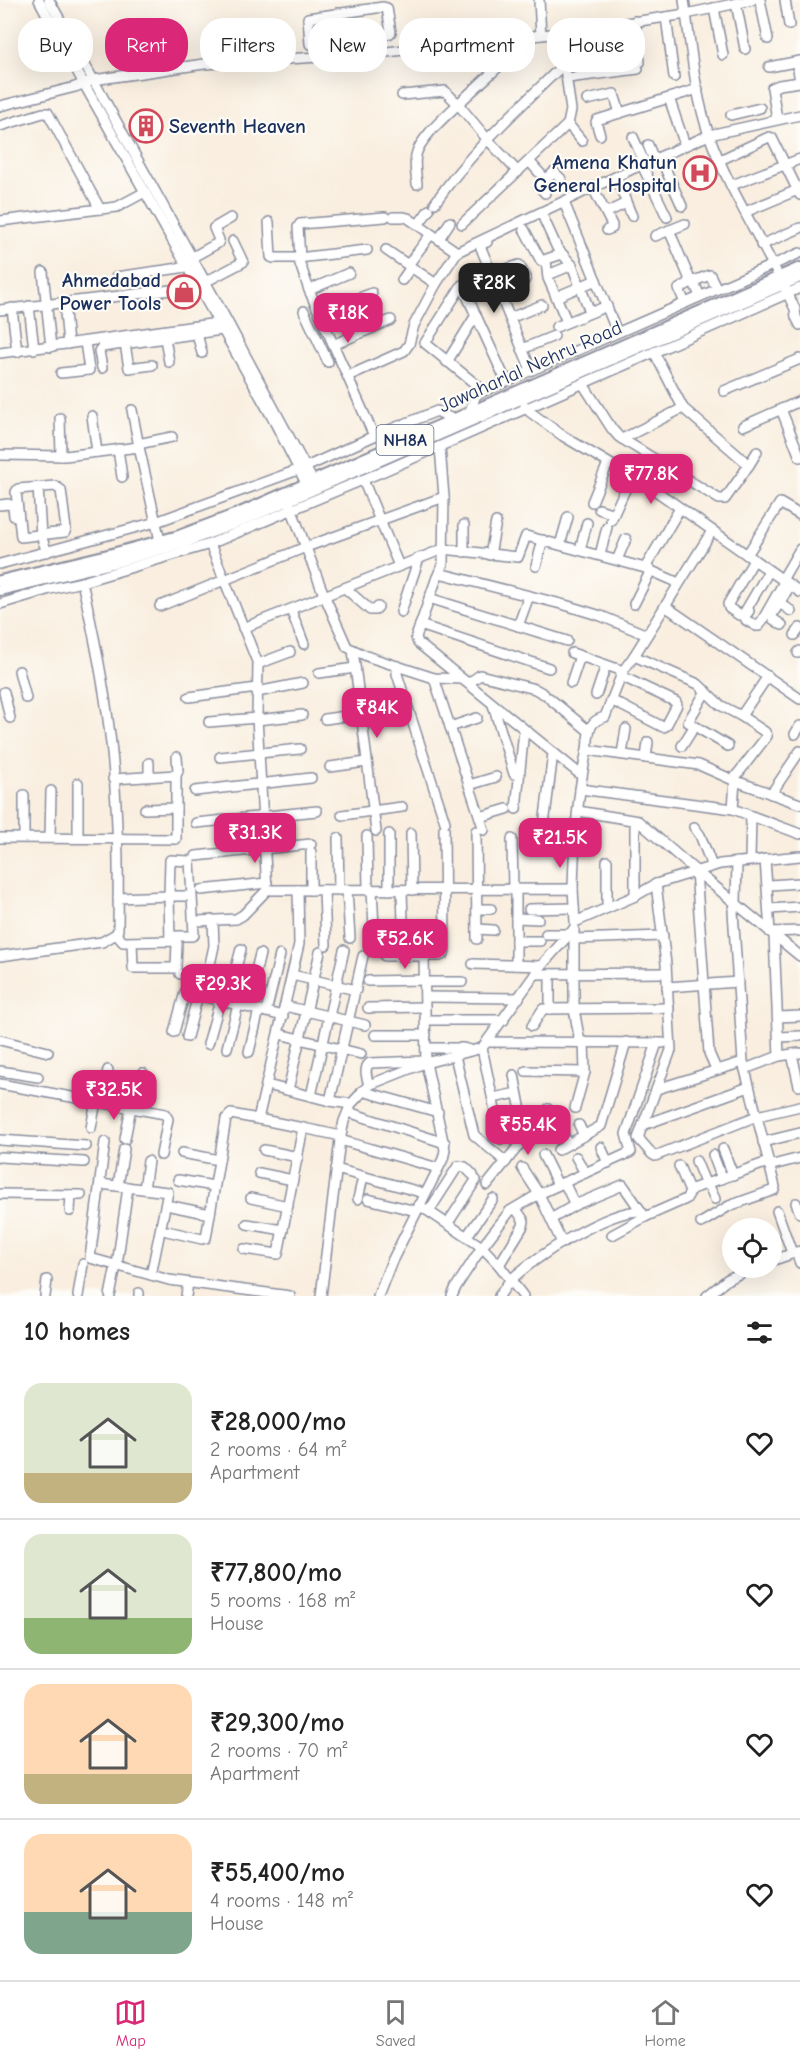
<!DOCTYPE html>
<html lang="en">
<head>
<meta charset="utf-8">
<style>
	:root { --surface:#fff; --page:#f6f6f6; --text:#222; --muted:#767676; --line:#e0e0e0; --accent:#db2777 }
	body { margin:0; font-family:"Comic Neue",sans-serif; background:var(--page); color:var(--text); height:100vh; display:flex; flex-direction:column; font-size:22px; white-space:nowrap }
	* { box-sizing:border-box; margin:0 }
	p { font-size:20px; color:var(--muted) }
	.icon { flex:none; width:33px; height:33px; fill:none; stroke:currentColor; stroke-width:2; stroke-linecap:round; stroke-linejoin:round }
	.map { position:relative; height:1296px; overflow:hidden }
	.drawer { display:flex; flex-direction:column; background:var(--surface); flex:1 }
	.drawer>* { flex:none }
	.top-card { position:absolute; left:18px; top:18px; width:765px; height:54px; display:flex; gap:12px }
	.fabs { position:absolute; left:722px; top:1218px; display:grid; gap:12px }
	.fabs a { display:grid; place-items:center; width:60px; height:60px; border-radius:50%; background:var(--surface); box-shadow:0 6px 24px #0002; font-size:30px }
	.price { position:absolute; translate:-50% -51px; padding:0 14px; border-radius:12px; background:var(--accent); color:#fff; font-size:20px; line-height:39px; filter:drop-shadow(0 2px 3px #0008) }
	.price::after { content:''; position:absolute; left:50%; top:36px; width:18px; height:14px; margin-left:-9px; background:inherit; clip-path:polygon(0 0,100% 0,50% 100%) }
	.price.active { background:#222; color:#fff }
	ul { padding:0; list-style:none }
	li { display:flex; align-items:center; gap:18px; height:150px; padding:0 24px }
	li+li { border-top:2px solid var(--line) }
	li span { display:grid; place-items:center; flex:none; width:168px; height:120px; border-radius:18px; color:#555 }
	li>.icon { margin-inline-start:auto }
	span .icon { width:72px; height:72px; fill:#fffc; stroke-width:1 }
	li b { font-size:26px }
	h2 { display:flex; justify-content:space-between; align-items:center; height:72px; padding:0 24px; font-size:26px }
	.tag { padding:0 21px; border-radius:24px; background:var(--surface); box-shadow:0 6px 24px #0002; font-size:21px; line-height:54px }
	.tag.active { background:var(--accent); color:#fff }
	.tabs { display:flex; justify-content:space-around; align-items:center; height:84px; border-top:2px solid var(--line); background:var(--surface); font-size:16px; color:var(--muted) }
	.tabs a { display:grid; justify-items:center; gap:3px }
	.tabs .active { color:var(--accent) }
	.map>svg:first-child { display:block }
</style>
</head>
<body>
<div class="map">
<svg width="800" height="1296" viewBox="0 0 800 1296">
	<rect width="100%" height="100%" fill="#fdfcf7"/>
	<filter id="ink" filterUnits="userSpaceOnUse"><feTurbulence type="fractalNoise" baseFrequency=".0167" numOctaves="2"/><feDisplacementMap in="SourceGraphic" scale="12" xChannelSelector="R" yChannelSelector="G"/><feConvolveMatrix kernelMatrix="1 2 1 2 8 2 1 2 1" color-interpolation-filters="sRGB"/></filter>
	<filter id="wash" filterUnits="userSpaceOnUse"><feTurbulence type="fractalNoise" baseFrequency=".008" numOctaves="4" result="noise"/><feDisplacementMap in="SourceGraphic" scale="24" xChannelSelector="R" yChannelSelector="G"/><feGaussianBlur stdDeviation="1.35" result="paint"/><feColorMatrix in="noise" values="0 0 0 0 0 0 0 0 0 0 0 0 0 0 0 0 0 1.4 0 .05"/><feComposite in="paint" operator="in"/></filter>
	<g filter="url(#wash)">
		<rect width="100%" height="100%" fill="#f9eedf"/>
	</g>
	<g filter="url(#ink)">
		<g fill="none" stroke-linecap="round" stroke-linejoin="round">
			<!-- minor casing -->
			<g stroke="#8a8e9e" stroke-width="12">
				<g id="minor">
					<path d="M39,0L84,84L272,417L309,489"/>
					<path d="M49,0L227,321L316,487"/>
					<path d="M539,0L541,35"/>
					<path d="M684,0C691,45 694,92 709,135C726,182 753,226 776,271"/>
					<path d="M760,0L768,39"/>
					<path d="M785,0L789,25"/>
					<path d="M736,3L745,49"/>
					<path d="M714,8L723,55"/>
					<path d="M338,13L342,39"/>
					<path d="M666,17L674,77"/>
					<path d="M635,21L640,62"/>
					<path d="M341,34L367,30L370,37L389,34L391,32L387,8L383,7L308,18L310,44L342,41L344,55"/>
					<path d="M565,66L596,63"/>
					<path d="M769,67L800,61"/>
					<path d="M568,78L638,69"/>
					<path d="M402,95L445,91L458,104C446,116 420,138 416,155C414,164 416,174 417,184"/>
					<path d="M669,98L685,145"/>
					<path d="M587,100L614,94L620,113"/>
					<path d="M0,106L75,87L93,80L204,64L368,54L560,33L686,14L752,0"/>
					<path d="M731,115L760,108"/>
					<path d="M777,119L772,88L779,85L800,82L797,62"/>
					<path d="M568,124L582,141"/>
					<path d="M0,126L43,113H48L100,209"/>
					<path d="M600,135L596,122L597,120L698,89"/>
					<path d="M633,137L645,164"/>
					<path d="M648,145L654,160"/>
					<path d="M660,157L682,206"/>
					<path d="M720,160L769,137L772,138L800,195"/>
					<path d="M529,161L545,179"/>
					<path d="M642,165L667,217"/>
					<path d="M518,172L488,140L458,104L532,36"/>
					<path d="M616,177C622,190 626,203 632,216"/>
					<path d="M732,185L800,159"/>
					<path d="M593,188L612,225V228L607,230"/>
					<path d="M545,193L539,186L554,172L561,179"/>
					<path d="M435,203C471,151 519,108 564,64"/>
					<path d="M566,207L617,332"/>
					<path d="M745,212L800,189"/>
					<path d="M606,213L626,203"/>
					<path d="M393,217H404L408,218L457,252"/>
					<path d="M543,217L557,248L572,265L590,312"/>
					<path d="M0,221L117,207L145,192"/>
					<path d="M269,222L271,257L273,258H298L367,250"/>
					<path d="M462,224L568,124L571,110L560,33"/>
					<path d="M418,225L429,210"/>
					<path d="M524,229L541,261L562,254"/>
					<path d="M669,230L691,282L695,285L700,296"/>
					<path d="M655,236L685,224"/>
					<path d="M439,239L450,222"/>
					<path d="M487,242L481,244V248L531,370"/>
					<path d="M761,245L800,228"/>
					<path d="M386,250L436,284"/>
					<path d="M191,258L218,243L219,240L214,228L231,218"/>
					<path d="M298,258L309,290L374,436"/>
					<path d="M300,258L298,227L300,224L385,217"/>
					<path d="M546,261L548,278L567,322"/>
					<path d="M408,265L431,234"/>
					<path d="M43,272L51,347"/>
					<path d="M492,274L519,265L526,277L524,281L499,293"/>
					<path d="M548,275L572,265"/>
					<path d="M116,277L187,267"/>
					<path d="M402,280L411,267"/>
					<path d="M205,282L243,262L233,241"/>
					<path d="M462,285L425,343L484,391"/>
					<path d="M462,285L506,381"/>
					<path d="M785,288L795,309L796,317L800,325"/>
					<path d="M309,290L349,273"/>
					<path d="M556,297L596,280"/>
					<path d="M64,302L68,344"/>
					<path d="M685,303L679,289L691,282L710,275L717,289"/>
					<path d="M29,306L34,349"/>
					<path d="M12,308L17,352"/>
					<path d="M0,310L197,287"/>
					<path d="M304,311L328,362"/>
					<path d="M320,314L372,293"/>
					<path d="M510,318L542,305"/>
					<path d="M556,327L607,306"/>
					<path d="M197,334L202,353"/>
					<path d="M165,338L169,362"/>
					<path d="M125,344L129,368L152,365"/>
					<path d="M333,345L391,320"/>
					<path d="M522,349L554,336"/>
					<path d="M654,352L683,408"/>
					<path d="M0,353L218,323"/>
					<path d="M447,362L476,315"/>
					<path d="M102,368L99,351L102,347L222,330"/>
					<path d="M61,373L89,370L85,342"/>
					<path d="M348,376L404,351L409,344L414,325L436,284L457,252L630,170L709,135L800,115"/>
					<path d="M583,384L612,429L619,437L719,499H725L749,465"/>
					<path d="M724,391L800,359"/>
					<path d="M525,406L530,412L563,436L659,493L800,592"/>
					<path d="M781,409L800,457"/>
					<path d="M132,410L139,447"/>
					<path d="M469,413L476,395L484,391L800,253"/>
					<path d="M92,416L97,452"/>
					<path d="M60,418L61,456"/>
					<path d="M743,426L800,401"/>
					<path d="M622,439L683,408L749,465L757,452"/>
					<path d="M138,444L172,437"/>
					<path d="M118,449L122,477"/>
					<path d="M0,455L65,456L139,447L160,541"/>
					<path d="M363,480L399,566"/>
					<path d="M55,486L61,490L66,529L65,532L21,537L16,492L18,489Z"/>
					<path d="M38,487L41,536L47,552"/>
					<path d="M592,502L608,463"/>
					<path d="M0,505L8,504L13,506L14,516"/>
					<path d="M290,505L322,590L347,647L369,657L434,678L462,679"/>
					<path d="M599,509L614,514"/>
					<path d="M611,520L631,477"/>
					<path d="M464,525V552"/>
					<path d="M560,545L568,517"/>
					<path d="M580,550L587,523"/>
					<path d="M490,555L496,522"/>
					<path d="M600,555L607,527"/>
					<path d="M747,555L780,503L800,515"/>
					<path d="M617,560L626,539"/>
					<path d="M754,560L728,604L729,608L739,615H743L769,571"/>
					<path d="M0,564L156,522L306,467L374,436L437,411L452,419"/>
					<path d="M536,566L543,540"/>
					<path d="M647,569L679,583"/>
					<path d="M439,573L443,563L444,497"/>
					<path d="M782,580L800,549"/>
					<path d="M82,582C93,630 103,679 109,727C118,794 119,863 118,930L116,934L123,942L175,941L177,943L176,967L175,968H133L132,942"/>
					<path d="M345,588L370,610H375L378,607"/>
					<path d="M429,598L567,641"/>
					<path d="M780,603L791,611"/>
					<path d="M0,604L50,589L82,582L210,544L386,470L800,288"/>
					<path d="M634,604L651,570"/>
					<path d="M160,606L306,547L444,497L440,447"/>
					<path d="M665,606L800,699"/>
					<path d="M291,610L304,644"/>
					<path d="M749,611L745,616L746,620L756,626H759L784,582"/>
					<path d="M401,612L419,558"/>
					<path d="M420,625L549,668"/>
					<path d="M782,625L773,619L772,615L790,586"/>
					<path d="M518,626L529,596"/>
					<path d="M243,628L443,549L518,557L526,536L645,568L680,508"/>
					<path d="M795,635L800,628"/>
					<path d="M353,650L376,831"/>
					<path d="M572,653L623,671L634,656"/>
					<path d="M798,653L800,651"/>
					<path d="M258,664L290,652"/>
					<path d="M397,666V674L445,822"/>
					<path d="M19,671L26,698"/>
					<path d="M319,673L355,668"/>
					<path d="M434,678L484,830"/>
					<path d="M469,683L480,675L535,689L544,694"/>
					<path d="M571,683L580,656"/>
					<path d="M706,691L688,722L728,746"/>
					<path d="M4,692L10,718"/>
					<path d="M257,692L303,683"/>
					<path d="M596,695L606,665"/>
					<path d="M189,697L257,688"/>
					<path d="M549,698L589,731"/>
					<path d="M611,700L663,727L666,726L677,705L676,702L621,676"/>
					<path d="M493,705L514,774"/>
					<path d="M741,716L768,676"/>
					<path d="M325,719L360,714"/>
					<path d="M257,720L302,715"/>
					<path d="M209,722L257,718"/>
					<path d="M450,727L477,718"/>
					<path d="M795,734L800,726"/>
					<path d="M682,746L694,727"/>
					<path d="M587,750C589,734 587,721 605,717L623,671"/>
					<path d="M622,754L626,729"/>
					<path d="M220,757L300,749"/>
					<path d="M646,758L648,742"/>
					<path d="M149,763V776"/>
					<path d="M330,767L366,762"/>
					<path d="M176,775L178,771L177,757"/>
					<path d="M581,775L418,643L416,637L437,577L439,573L565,605L601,616L647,635"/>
					<path d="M733,780L800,804"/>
					<path d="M469,785L496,777"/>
					<path d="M580,789L733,809L800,834"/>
					<path d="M195,791L311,778"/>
					<path d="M771,794L800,751"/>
					<path d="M145,809L176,808"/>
					<path d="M516,809L524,730"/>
					<path d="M733,809L735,781"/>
					<path d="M578,811L638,821L696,871L709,1053L716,1069"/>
					<path d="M342,815L402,807"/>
					<path d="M480,817L507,809"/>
					<path d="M635,821V896"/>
					<path d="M196,823L317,811"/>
					<path d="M694,827L700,835L712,866"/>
					<path d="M476,831L477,939"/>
					<path d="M411,833L412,890"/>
					<path d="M543,833L553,753"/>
					<path d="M367,836L368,890"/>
					<path d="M24,837V795"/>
					<path d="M0,838L176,839V775L113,779"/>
					<path d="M50,838L51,791"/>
					<path d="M78,838V783"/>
					<path d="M338,838L339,890"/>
					<path d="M512,839L513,890"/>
					<path d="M196,856L311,844"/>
					<path d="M765,859L770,932L800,931"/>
					<path d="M750,860L751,816"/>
					<path d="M696,871L800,956"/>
					<path d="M656,884L666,964L671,1050L638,1138L652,1154L655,1156L757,1116L800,1106"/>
					<path d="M769,885L800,883"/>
					<path d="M573,889C574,843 577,795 587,750L699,765L733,780L767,736L765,732L741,716L720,705L698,684L634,656L712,531"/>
					<path d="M201,890L267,883"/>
					<path d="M271,890L573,889L575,922L635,896L656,884L720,864L800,856"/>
					<path d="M311,890V852"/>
					<path d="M324,890L326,945"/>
					<path d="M347,890L350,938"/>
					<path d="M372,890L375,946"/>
					<path d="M389,890V834"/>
					<path d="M402,890L404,956"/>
					<path d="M516,890V965"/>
					<path d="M118,898L169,896L170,941"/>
					<path d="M607,908V861"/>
					<path d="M477,909H491"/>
					<path d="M529,909L574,908"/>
					<path d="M770,909L800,907"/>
					<path d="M516,918L538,919"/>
					<path d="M198,921L236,919L243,915L267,890L257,718L258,664L210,544"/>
					<path d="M574,928V1009L580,1042"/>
					<path d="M477,929L493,930"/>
					<path d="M546,934H569"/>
					<path d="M774,935L779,1056"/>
					<path d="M170,936H192L194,935L192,896H169L170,860L190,861L192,896"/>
					<path d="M574,939L663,936"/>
					<path d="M516,941H540"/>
					<path d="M0,956L102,942L116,934"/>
					<path d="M385,956H424"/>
					<path d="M473,964L541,966"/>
					<path d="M180,974L202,980L207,978L214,946L213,920"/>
					<path d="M535,974L666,973"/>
					<path d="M292,975L356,990"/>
					<path d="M368,981L424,980"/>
					<path d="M424,982H462"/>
					<path d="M667,987L738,982"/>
					<path d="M425,997L519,998"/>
					<path d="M227,1002L241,949"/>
					<path d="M285,1006L365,1025"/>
					<path d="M247,1007L260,954"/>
					<path d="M368,1008L425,1007"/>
					<path d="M550,1009V974"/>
					<path d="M266,1012L280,955"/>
					<path d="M778,1017L800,1016"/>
					<path d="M426,1020H504"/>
					<path d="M532,1026L543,1009L669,1008"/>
					<path d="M174,1032L185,992L283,1016"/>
					<path d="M279,1034L361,1054"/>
					<path d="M375,1035H426"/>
					<path d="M187,1037L198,995"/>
					<path d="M779,1037L800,1036"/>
					<path d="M0,1040L48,1052"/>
					<path d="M488,1042L663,1043"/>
					<path d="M584,1042L585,1072"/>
					<path d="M208,1044L220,1001"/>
					<path d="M227,1048L238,1005"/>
					<path d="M426,1048H463L471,1050"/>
					<path d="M249,1052L259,1010"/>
					<path d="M792,1054L799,1086"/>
					<path d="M455,1056L474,1135L506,1162"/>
					<path d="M745,1069L779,1056L800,1053"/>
					<path d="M0,1071L38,1077"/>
					<path d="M526,1071L585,1072L575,1108"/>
					<path d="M514,1075L522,1116"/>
					<path d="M0,1084L165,1114L168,1119L161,1155"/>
					<path d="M267,1085L330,1101L351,1104"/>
					<path d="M369,1085C367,1078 363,1068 370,1063L424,1061"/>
					<path d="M657,1089L743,1062"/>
					<path d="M288,1090L320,952"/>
					<path d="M362,1091L438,1112"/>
					<path d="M311,1096L344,950"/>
					<path d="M493,1098L517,1093"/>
					<path d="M330,1101L363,956"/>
					<path d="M100,1102L108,1070"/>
					<path d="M136,1108L143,1073"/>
					<path d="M348,1112L445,1143"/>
					<path d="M579,1125L584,1136"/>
					<path d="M643,1125L749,1087"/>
					<path d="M91,1128L96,1101"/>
					<path d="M303,1128L341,1136"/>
					<path d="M560,1128L568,1144"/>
					<path d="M125,1139L131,1107"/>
					<path d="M501,1139L482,1048L541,966L574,929"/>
					<path d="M0,1140L86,1146"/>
					<path d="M340,1140L438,1168"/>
					<path d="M105,1142L90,1258L169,1280L290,1296"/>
					<path d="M763,1142L800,1133"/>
					<path d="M601,1147L608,1163"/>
					<path d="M723,1149L733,1175"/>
					<path d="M264,1150L298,1157"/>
					<path d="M558,1150L601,1126L626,1042"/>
					<path d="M182,1153L219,1160"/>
					<path d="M543,1155L558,1185"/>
					<path d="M713,1155L722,1179"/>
					<path d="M0,1157L84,1162"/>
					<path d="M576,1157L585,1173"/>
					<path d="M696,1161L706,1185"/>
					<path d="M679,1166L690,1192"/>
					<path d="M769,1166L800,1158"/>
					<path d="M522,1168L539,1194L562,1243"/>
					<path d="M336,1169L424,1193"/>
					<path d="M259,1173L293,1180"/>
					<path d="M178,1180L214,1186"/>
					<path d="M564,1182L575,1205"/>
					<path d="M100,1184L168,1192L151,1275"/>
					<path d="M708,1184L715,1199"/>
					<path d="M487,1185L548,1109"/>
					<path d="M118,1186L124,1149"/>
					<path d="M144,1189L148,1161"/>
					<path d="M0,1194L81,1195"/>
					<path d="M251,1198L288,1206"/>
					<path d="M358,1199L363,1177"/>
					<path d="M368,1199L416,1211"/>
					<path d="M796,1203L800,1213"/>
					<path d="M419,1205L482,1247L499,1265L523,1296"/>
					<path d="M171,1206L210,1214"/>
					<path d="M70,1211L71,1195"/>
					<path d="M429,1211L458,1166L465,1167L473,1175"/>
					<path d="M777,1211L792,1253"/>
					<path d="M645,1217L686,1199L692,1189L768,1162"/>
					<path d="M551,1219L575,1205L623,1185L645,1217L612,1235"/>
					<path d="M448,1223L476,1180"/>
					<path d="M701,1223L729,1206L774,1190L775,1187L743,1062L733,911L736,903L737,862"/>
					<path d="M247,1224L283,1230"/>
					<path d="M167,1231L202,1239L206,1238L226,1119L231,1114L258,1119L299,944L298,890"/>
					<path d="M467,1236L493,1199"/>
					<path d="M244,1249L278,1254L303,1128L258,1119"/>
					<path d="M796,1252L800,1263"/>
					<path d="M771,1261L800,1251"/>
					<path d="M117,1265L128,1187"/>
					<path d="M499,1265L523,1226L524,1221L516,1209"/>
					<path d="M45,1296L47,1280"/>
					<path d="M78,1296L83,1264"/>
					<path d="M110,1296L115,1271"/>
					<path d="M139,1296V1293"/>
					<path d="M186,1296L188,1283"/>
					<path d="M321,1296L340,1140L344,1121L351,1104L369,1085L422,1064L482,1048"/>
					<path d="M378,1296L391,1263L443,1159L445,1150L426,1063L424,956H440L444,954L445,950L444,829"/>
					<path d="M452,1296L456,1287L482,1247L510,1211L539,1194L631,1152L626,1134L657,1043"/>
					<path d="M499,1296C503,1291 506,1285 510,1281C533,1257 609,1210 641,1211"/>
					<path d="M707,1296L728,1279L752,1268"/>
				</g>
			</g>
			<!-- major casing -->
			<g stroke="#8a8e9e" stroke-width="14">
				<g id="major">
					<path d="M0,581L112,554L179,536L240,513L800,268"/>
					<path d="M0,590L116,562L185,542L243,520L800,277"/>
				</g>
			</g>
			<!-- minor -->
			<use href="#minor" stroke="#fff" stroke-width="9"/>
			<!-- major -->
			<use href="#major" stroke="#fff" stroke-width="10"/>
		</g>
	</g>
	<!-- icons -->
	<defs>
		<g id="building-ring" transform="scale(1.725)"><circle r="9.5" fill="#fdfcf7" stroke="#d1495b" stroke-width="1.5"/><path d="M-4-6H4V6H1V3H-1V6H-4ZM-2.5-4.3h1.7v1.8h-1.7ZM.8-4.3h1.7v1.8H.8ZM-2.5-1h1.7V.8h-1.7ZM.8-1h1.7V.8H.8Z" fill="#d1495b"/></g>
		<g id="hospital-ring" transform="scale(1.725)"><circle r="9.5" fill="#fdfcf7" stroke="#d1495b" stroke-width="1.5"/><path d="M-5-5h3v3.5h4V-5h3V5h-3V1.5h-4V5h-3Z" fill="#d1495b"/></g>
		<g id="shop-ring" transform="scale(1.725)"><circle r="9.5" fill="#fdfcf7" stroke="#d1495b" stroke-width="1.5"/><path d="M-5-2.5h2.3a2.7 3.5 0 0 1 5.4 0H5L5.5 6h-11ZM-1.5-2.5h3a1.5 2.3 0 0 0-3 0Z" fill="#d1495b"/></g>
	</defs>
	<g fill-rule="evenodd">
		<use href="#building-ring" x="146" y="126"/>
		<use href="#hospital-ring" x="700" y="173"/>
		<use href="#shop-ring" x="184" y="292"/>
	</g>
	<g text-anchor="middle" stroke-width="4.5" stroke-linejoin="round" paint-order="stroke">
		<!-- shield labels -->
		<rect fill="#fdfcf7" stroke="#5f6c8c" stroke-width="1.5" x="376.5" y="425" width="57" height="30" rx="4.5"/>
		<g font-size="18" font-weight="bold" fill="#1b2f5e">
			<text x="405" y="446">NH8A</text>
		</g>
		<!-- poi labels -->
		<g font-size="20" font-weight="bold" fill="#1b2f5e" stroke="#fdfcf7" text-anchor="end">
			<text x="169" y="133" text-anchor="start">Seventh Heaven</text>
			<text x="677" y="169">Amena Khatun<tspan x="677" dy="23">General Hospital</tspan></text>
			<text x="161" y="287">Ahmedabad<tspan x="161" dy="23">Power Tools</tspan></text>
		</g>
		<!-- street labels -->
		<g font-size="20" fill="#1b2f5e" stroke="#fdfcf7">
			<text transform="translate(530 366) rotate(-24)" y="7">Jawaharlal Nehru Road</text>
		</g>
	</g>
</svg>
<div class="fabs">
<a><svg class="icon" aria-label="locate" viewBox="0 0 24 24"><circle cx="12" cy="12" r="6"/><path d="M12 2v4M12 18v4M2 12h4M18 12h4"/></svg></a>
</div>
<b class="price active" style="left:494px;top:314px">₹28K</b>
<b class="price" style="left:348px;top:344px">₹18K</b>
<b class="price" style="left:651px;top:505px">₹77.8K</b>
<b class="price" style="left:377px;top:739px">₹84K</b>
<b class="price" style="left:255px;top:864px">₹31.3K</b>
<b class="price" style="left:560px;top:869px">₹21.5K</b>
<b class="price" style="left:405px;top:970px">₹52.6K</b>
<b class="price" style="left:223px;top:1015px">₹29.3K</b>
<b class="price" style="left:114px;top:1121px">₹32.5K</b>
<b class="price" style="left:528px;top:1156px">₹55.4K</b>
<div class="top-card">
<a class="tag">Buy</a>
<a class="tag active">Rent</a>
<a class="tag">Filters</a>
<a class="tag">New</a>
<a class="tag">Apartment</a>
<a class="tag">House</a>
</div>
</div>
<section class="drawer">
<h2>10 homes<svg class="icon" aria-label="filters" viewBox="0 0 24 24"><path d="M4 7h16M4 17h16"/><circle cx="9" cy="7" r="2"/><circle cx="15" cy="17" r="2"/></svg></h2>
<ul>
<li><span style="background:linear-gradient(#dfe7d0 75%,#c2b280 0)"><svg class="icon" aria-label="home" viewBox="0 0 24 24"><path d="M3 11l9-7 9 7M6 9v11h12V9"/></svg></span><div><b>₹28,000/mo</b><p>2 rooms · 64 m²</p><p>Apartment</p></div><svg class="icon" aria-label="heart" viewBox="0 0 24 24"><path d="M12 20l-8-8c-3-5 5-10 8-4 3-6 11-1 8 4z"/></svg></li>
<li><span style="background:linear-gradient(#dfe7d0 70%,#8fb573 0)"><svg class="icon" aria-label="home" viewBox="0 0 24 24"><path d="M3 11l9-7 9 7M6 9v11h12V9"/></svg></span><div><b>₹77,800/mo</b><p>5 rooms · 168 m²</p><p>House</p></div><svg class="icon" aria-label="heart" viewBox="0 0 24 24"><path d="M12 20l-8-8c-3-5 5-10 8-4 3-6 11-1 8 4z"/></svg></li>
<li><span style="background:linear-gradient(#ffd9b3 75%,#c2b280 0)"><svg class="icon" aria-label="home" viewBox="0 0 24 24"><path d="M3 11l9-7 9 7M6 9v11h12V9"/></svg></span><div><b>₹29,300/mo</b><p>2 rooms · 70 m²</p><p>Apartment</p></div><svg class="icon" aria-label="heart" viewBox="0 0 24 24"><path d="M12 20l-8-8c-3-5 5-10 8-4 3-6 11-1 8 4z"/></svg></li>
<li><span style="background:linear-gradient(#ffd9b3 65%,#7fa58c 0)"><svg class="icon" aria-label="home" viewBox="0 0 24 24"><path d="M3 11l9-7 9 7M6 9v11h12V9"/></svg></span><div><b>₹55,400/mo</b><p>4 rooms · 148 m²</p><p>House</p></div><svg class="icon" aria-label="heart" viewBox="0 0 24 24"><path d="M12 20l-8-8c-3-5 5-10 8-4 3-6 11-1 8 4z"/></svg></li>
</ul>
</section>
<nav class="tabs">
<a class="active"><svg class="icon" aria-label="map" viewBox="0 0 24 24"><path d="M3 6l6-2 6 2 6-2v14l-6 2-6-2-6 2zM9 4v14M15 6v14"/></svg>Map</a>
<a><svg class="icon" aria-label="saved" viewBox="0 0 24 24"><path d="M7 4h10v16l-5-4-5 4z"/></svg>Saved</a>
<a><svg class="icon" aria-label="home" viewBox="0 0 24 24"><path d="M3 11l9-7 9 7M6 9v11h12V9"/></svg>Home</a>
</nav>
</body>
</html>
